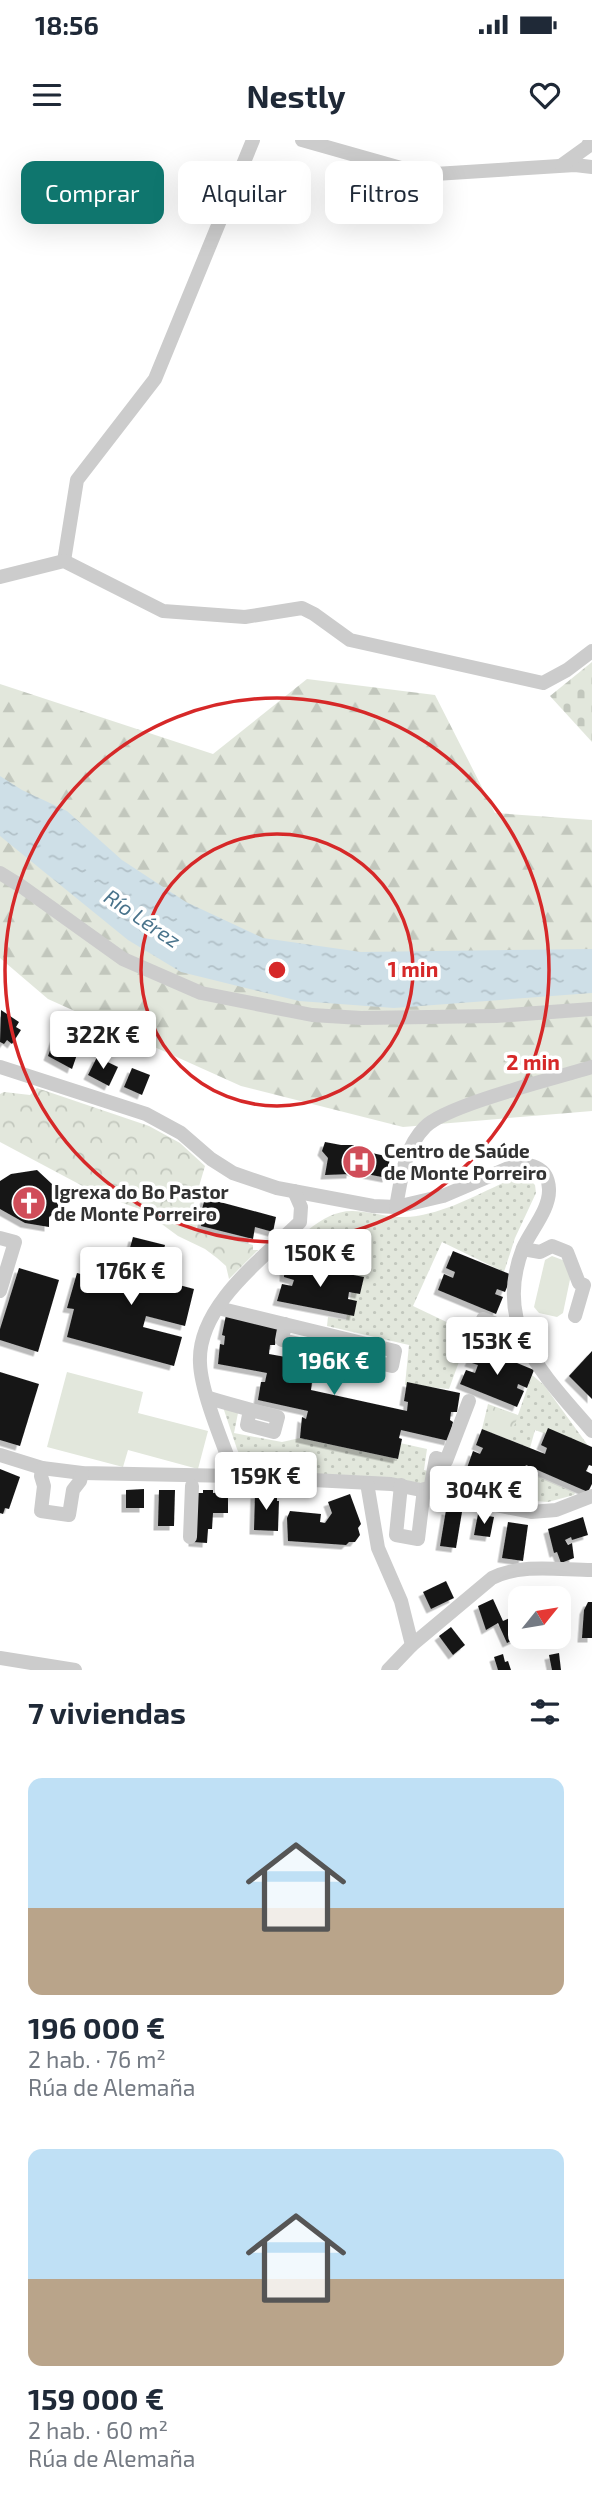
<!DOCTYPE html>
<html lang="es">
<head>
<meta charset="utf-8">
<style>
	:root { --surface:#fff; --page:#f6f6f7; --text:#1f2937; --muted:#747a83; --accent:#0f766e }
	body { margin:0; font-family:"Exo 2",sans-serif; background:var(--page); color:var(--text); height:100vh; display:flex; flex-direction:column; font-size:26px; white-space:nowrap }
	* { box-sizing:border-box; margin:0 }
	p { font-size:23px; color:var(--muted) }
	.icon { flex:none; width:38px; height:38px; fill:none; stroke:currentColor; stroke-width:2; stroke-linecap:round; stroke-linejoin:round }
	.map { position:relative; height:1530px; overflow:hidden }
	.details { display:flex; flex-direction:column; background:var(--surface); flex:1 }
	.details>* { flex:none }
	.guide { position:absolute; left:21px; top:21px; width:551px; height:63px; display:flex; gap:14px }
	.needle { width:46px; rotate:60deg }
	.buttons { position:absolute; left:508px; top:1446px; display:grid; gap:14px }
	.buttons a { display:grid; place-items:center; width:63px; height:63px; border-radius:14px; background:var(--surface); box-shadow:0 7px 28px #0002; font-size:35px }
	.price { position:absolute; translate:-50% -60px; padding:0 16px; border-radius:7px; background:#fff; color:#222; font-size:23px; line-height:46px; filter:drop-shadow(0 2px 4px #0008) }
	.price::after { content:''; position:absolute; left:50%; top:42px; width:21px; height:16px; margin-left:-10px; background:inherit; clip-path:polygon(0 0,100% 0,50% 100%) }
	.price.selected { background:var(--accent); color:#fff }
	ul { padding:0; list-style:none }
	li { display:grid; align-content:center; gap:14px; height:371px; padding:0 28px }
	li span { display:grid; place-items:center; height:217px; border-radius:14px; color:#555 }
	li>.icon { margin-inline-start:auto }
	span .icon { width:126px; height:126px; fill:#fffc; stroke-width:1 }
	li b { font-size:30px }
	h2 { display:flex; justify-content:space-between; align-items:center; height:84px; padding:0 28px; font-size:30px }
	.chip { padding:0 24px; border-radius:14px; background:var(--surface); box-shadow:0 7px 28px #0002; font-size:24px; line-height:63px }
	.chip.selected { background:var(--accent); color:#fff }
	.status { display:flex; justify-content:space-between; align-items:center; height:49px; padding:0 35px; background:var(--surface); direction:ltr }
	.status svg { height:19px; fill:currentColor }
	header { display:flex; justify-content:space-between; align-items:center; height:91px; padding:0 28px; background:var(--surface); font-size:32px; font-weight:700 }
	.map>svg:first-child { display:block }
</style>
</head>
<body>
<div class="status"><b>18:56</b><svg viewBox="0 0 49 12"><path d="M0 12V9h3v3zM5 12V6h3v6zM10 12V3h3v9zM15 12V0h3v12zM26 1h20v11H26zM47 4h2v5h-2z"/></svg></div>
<header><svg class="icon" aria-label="menu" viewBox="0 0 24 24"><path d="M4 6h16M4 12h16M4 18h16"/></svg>Nestly<svg class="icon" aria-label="heart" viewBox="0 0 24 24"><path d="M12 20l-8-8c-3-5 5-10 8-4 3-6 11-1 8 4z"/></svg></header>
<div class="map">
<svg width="592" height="1530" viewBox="0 0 592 1530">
	<defs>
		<pattern id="grass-dots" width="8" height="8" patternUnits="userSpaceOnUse" patternTransform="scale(1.75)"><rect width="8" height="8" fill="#e2e7dc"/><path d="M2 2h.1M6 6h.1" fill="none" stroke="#c2c7bd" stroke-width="1.8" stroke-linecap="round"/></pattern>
		<pattern id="forest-firs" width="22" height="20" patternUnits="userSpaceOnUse" patternTransform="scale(1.75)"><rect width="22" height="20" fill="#e2e7dc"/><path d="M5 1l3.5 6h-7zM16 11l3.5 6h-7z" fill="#c2c7bd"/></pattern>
		<pattern id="cemetery-stones" width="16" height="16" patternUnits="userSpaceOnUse" patternTransform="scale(1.75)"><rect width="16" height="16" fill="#e2e7dc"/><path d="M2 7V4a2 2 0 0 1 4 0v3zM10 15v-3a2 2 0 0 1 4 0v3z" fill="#c2c7bd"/></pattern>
		<pattern id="park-crowns" width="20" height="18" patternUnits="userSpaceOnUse" patternTransform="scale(1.75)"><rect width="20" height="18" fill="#e2e7dc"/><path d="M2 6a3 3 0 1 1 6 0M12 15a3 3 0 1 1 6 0" fill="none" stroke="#c2c7bd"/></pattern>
		<pattern id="water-ripples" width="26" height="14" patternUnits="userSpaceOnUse" patternTransform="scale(1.75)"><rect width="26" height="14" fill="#cedfe7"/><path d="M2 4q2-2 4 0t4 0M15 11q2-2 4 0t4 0" fill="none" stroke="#b1c0c7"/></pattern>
		<filter id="shadow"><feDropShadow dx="-4.5" dy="4.5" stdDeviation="0" flood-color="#0004"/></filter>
	</defs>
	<rect width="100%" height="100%" fill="#fff"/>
	<!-- grass -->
	<g fill="url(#grass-dots)">
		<path d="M519,1036L530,1040L535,1045L536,1053L515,1098L504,1132L442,1102L413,1166L457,1187L454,1197L460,1199L458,1207L464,1208L449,1249L405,1245L409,1205L327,1186L328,1177L346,1180L354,1138L272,1122C294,1103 322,1070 353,1071C375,1072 395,1080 417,1076C454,1070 485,1050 519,1036Z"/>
		<path d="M532,1235L544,1245L592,1311L535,1290L530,1308L482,1289L488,1264L518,1275Z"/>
		<path d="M222,1264L239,1268L234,1293L282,1302L300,1298L398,1319L400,1303L427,1309L424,1330L431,1332L427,1347L256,1330L244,1324L237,1309Z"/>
		<path d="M441,1328L455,1333L456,1331L521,1353L530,1333L575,1353L574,1355L548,1362L522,1360L437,1342Z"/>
	</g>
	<!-- forest -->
	<path fill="url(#forest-firs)" d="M307,539L435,555L495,673L592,680V971L403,987L241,946L48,859L0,818V544L213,614Z"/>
	<!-- cemetery -->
	<path fill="url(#cemetery-stones)" d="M592,522V602L550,556Z"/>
	<!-- park -->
	<g fill="url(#park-crowns)">
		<path d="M37,948L149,986L180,1003L205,1026L190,1077L198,1083L195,1089L253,1105V1110H258L229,1139L226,1126L217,1118L205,1109L178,1096L144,1071L92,1051L0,1002V954L4,952L30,955Z"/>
		<path d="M494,1267L518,1276L509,1299L486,1291Z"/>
	</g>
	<!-- pitch -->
	<g fill="#e2e7dc">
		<path d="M552,1116L568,1122L572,1130L563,1173L557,1177L539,1173L534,1167L545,1120Z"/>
		<path d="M67,1232L143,1252L138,1273L208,1291L198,1329L128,1310L123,1327L47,1307Z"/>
	</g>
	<!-- water -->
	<path fill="url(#water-ripples)" d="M0,636L22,650L67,671L122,720L186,762L263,798L361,812L592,809V853L394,868L299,861L181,832L128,800L0,696Z"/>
	<!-- building -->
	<g fill="#191919" filter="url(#shadow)">
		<path d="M1,870L19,882L16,887L21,890L12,904L7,900L4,904L0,902Z"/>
		<path d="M56,894L80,906L72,929L48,916Z"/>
		<path d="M97,917L118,927L109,946L88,935Z"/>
		<path d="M132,928L150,935L142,955L124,947Z"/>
		<path d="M325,1002L341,1005H354V1009L390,1017L387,1038L351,1031V1034L325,1035L328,1018L322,1011Z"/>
		<path d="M37,1030L52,1044L58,1058L59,1069L49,1077V1087L25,1083L0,1069V1041L11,1034Z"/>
		<path d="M205,1058L276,1077L273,1092L255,1087L253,1099L201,1086L203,1073H201Z"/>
		<path d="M133,1097L165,1105L157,1139L194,1149L185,1186L146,1176L143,1187L182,1197L174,1226L67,1197L74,1169L67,1168L77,1133L120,1144Z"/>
		<path d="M453,1111L512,1135L505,1152L497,1149L495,1154L503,1157L496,1174L438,1150L444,1134L453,1138L455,1132L446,1128Z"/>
		<path d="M285,1122L364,1137L360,1154L349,1152L348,1159L357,1161L354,1176L277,1161L282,1144L292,1146L294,1140L284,1137Z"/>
		<path d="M19,1128L59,1140L38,1212L0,1200V1189Z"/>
		<path d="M226,1175L278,1186L275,1205H270L269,1214L319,1223L316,1243L312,1242L311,1250L407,1271L408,1262L404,1261L407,1242L460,1253L457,1272H451L450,1280L453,1282L449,1301L401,1290L399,1298L402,1299L398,1319L300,1298L302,1277L306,1279L308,1271L258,1260L261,1242H265L267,1233L218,1224L220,1204L224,1205L225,1196L222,1195Z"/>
		<path d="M476,1206L534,1230L527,1248L518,1244L517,1248L524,1251L517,1267L460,1244L466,1230L475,1233L478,1225L469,1222Z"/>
		<path d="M592,1211V1259L569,1236Z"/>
		<path d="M0,1232L39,1244L20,1306L0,1300Z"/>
		<path d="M548,1288L592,1307V1326L589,1325L586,1331L592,1334V1344L588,1352L526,1325L523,1331L531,1335L525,1351L467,1328L473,1311L480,1314L483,1308L476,1305L482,1289L545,1314L547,1308L541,1305Z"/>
		<path d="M0,1329L20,1337L9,1369L5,1368L3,1374L0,1373Z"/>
		<path d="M144,1349V1368H126V1350Z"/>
		<path d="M159,1350H175L174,1386H158Z"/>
		<path d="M203,1350H213V1353L228,1352V1373H213L212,1389H208L207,1403L193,1402V1353H203Z"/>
		<path d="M266,1353L277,1354V1361H279L278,1391L254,1390L255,1354Z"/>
		<path d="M350,1354L361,1384L358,1388L360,1395L355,1402H349L346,1405L288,1401L287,1378L290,1371L321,1374L320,1382L325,1383L332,1373L328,1362Z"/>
		<path d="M446,1370L462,1372L456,1408L440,1406Z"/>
		<path d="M478,1374L494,1377L490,1397L474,1395Z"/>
		<path d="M583,1377L588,1395L572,1400L571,1397L565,1400L568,1405L572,1403L574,1418L561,1423L557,1412L554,1413L548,1389Z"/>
		<path d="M508,1382L528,1385L523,1421L502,1418Z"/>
		<path d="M446,1441L454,1458L431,1469L423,1452Z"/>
		<path d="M493,1459L503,1481L512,1477L520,1497L507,1503L498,1483L486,1490L478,1466Z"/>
		<path d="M588,1462H592V1498H582L584,1470Z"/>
		<path d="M451,1487L465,1505L453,1515L439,1496Z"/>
		<path d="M559,1513L561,1530H552L549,1515Z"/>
		<path d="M503,1514L505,1522L508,1521L511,1530H498L494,1517Z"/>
	</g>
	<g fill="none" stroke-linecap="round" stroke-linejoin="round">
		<!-- minor -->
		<g stroke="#ccc" stroke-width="14">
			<path d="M302,0L408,30L435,34L575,25L592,27"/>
			<path d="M562,25L587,7L591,0"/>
			<path d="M64,421L77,340L155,239L253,0"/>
			<path d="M0,437L64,421L163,471L245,477L302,468L314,474L350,500L543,543L567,530L592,511"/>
			<path d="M0,733L21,746L123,819L201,853L312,875L361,878L496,876L592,869"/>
			<path d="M0,927L146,974L181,993L211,1019L233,1033L277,1048L373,1066L396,1067L443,1056L511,1027C529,1022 548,1026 549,1049C550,1069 531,1090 523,1108C492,1187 544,1235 592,1291"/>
			<path d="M396,1067C401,1040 404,1008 425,987C446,965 557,938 592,927"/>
			<path d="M0,1098L15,1102L0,1151"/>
			<path d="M523,1109L540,1112L552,1106L567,1112L579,1143L584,1145L575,1176"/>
			<path d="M218,1168L395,1211L392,1226L282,1200L285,1184"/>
			<path d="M479,1192L483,1179L520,1193"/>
			<path d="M209,1258C232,1265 255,1271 278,1277L274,1292L247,1285L250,1270"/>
			<path d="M0,1315L42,1328L82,1333L235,1336L391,1344L531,1372L556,1370L592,1356"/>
			<path d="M42,1328L41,1336L44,1346L41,1371L69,1375L73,1350L80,1341L82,1333"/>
			<path d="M235,1336C224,1306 201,1253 200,1223C197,1166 263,1118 300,1082L301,1067L294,1051"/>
			<path d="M367,1343L378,1408L401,1461L412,1505"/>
			<path d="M401,1345L396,1395L418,1399L424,1349"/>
			<path d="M430,1350L436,1318L446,1321L469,1261"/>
			<path d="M190,1397L192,1346"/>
			<path d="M0,1518L75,1530"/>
			<path d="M388,1530L412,1505L492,1438C522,1423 560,1430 592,1430"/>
		</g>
	</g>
	<!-- distance rings -->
	<g fill="none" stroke="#d62828" stroke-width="3.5">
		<circle cx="277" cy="830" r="136"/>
		<circle cx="277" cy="830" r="272"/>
	</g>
	<!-- icons -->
	<defs>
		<g id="hospital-disc" transform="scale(1.75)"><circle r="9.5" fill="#d04d59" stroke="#fff"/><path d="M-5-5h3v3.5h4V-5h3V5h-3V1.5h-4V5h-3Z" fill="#fff"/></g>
		<g id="church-disc" transform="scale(1.75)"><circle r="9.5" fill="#d04d59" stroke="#fff"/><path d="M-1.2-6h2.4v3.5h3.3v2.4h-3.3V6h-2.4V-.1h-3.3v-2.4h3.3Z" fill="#fff"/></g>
	</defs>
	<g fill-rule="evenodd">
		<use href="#hospital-disc" x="359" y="1022"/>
		<use href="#church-disc" x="29" y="1063"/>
	</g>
	<g text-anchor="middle" stroke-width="7" stroke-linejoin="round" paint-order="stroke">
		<!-- poi labels -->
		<g font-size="19" font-weight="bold" fill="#323232" stroke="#fff" text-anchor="start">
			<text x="384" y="1018">Centro de Saúde<tspan x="384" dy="22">de Monte Porreiro</tspan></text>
			<text x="54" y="1059">Igrexa do Bo Pastor<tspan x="54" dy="22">de Monte Porreiro</tspan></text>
		</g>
		<!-- water labels -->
		<g font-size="21" font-style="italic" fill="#49738b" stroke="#fff">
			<text transform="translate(142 779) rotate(34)" y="7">Río Lérez</text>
		</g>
	</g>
	<circle cx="277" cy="830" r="10" fill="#d62828" stroke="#fff" stroke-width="3.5"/>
	<g font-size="21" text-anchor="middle" font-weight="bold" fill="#d62828" stroke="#fff" stroke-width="7" stroke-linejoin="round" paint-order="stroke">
		<text x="413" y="837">1 min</text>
		<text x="533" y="930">2 min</text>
	</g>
</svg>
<div class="buttons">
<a><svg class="needle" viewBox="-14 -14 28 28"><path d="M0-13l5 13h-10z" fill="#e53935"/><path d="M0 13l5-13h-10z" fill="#747a83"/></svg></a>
</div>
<b class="price" style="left:103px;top:931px">322K €</b>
<b class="price" style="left:320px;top:1149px">150K €</b>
<b class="price" style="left:131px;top:1167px">176K €</b>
<b class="price" style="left:497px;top:1237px">153K €</b>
<b class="price selected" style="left:334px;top:1257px">196K €</b>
<b class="price" style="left:266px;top:1372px">159K €</b>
<b class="price" style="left:484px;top:1386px">304K €</b>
<div class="guide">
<a class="chip selected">Comprar</a>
<a class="chip">Alquilar</a>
<a class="chip">Filtros</a>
</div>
</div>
<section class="details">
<h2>7 viviendas<svg class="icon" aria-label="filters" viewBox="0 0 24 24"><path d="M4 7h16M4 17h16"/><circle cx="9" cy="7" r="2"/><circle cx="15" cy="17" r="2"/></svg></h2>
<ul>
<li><span style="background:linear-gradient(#bfe0f5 60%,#b9a48a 0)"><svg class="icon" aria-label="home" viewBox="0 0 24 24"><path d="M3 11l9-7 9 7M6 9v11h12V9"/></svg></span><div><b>196 000 €</b><p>2 hab. · 76 m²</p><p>Rúa de Alemaña</p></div></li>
<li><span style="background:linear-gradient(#bfe0f5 60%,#b9a48a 0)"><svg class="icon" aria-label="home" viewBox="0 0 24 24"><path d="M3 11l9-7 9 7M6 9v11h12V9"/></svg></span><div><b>159 000 €</b><p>2 hab. · 60 m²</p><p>Rúa de Alemaña</p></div></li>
</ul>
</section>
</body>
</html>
